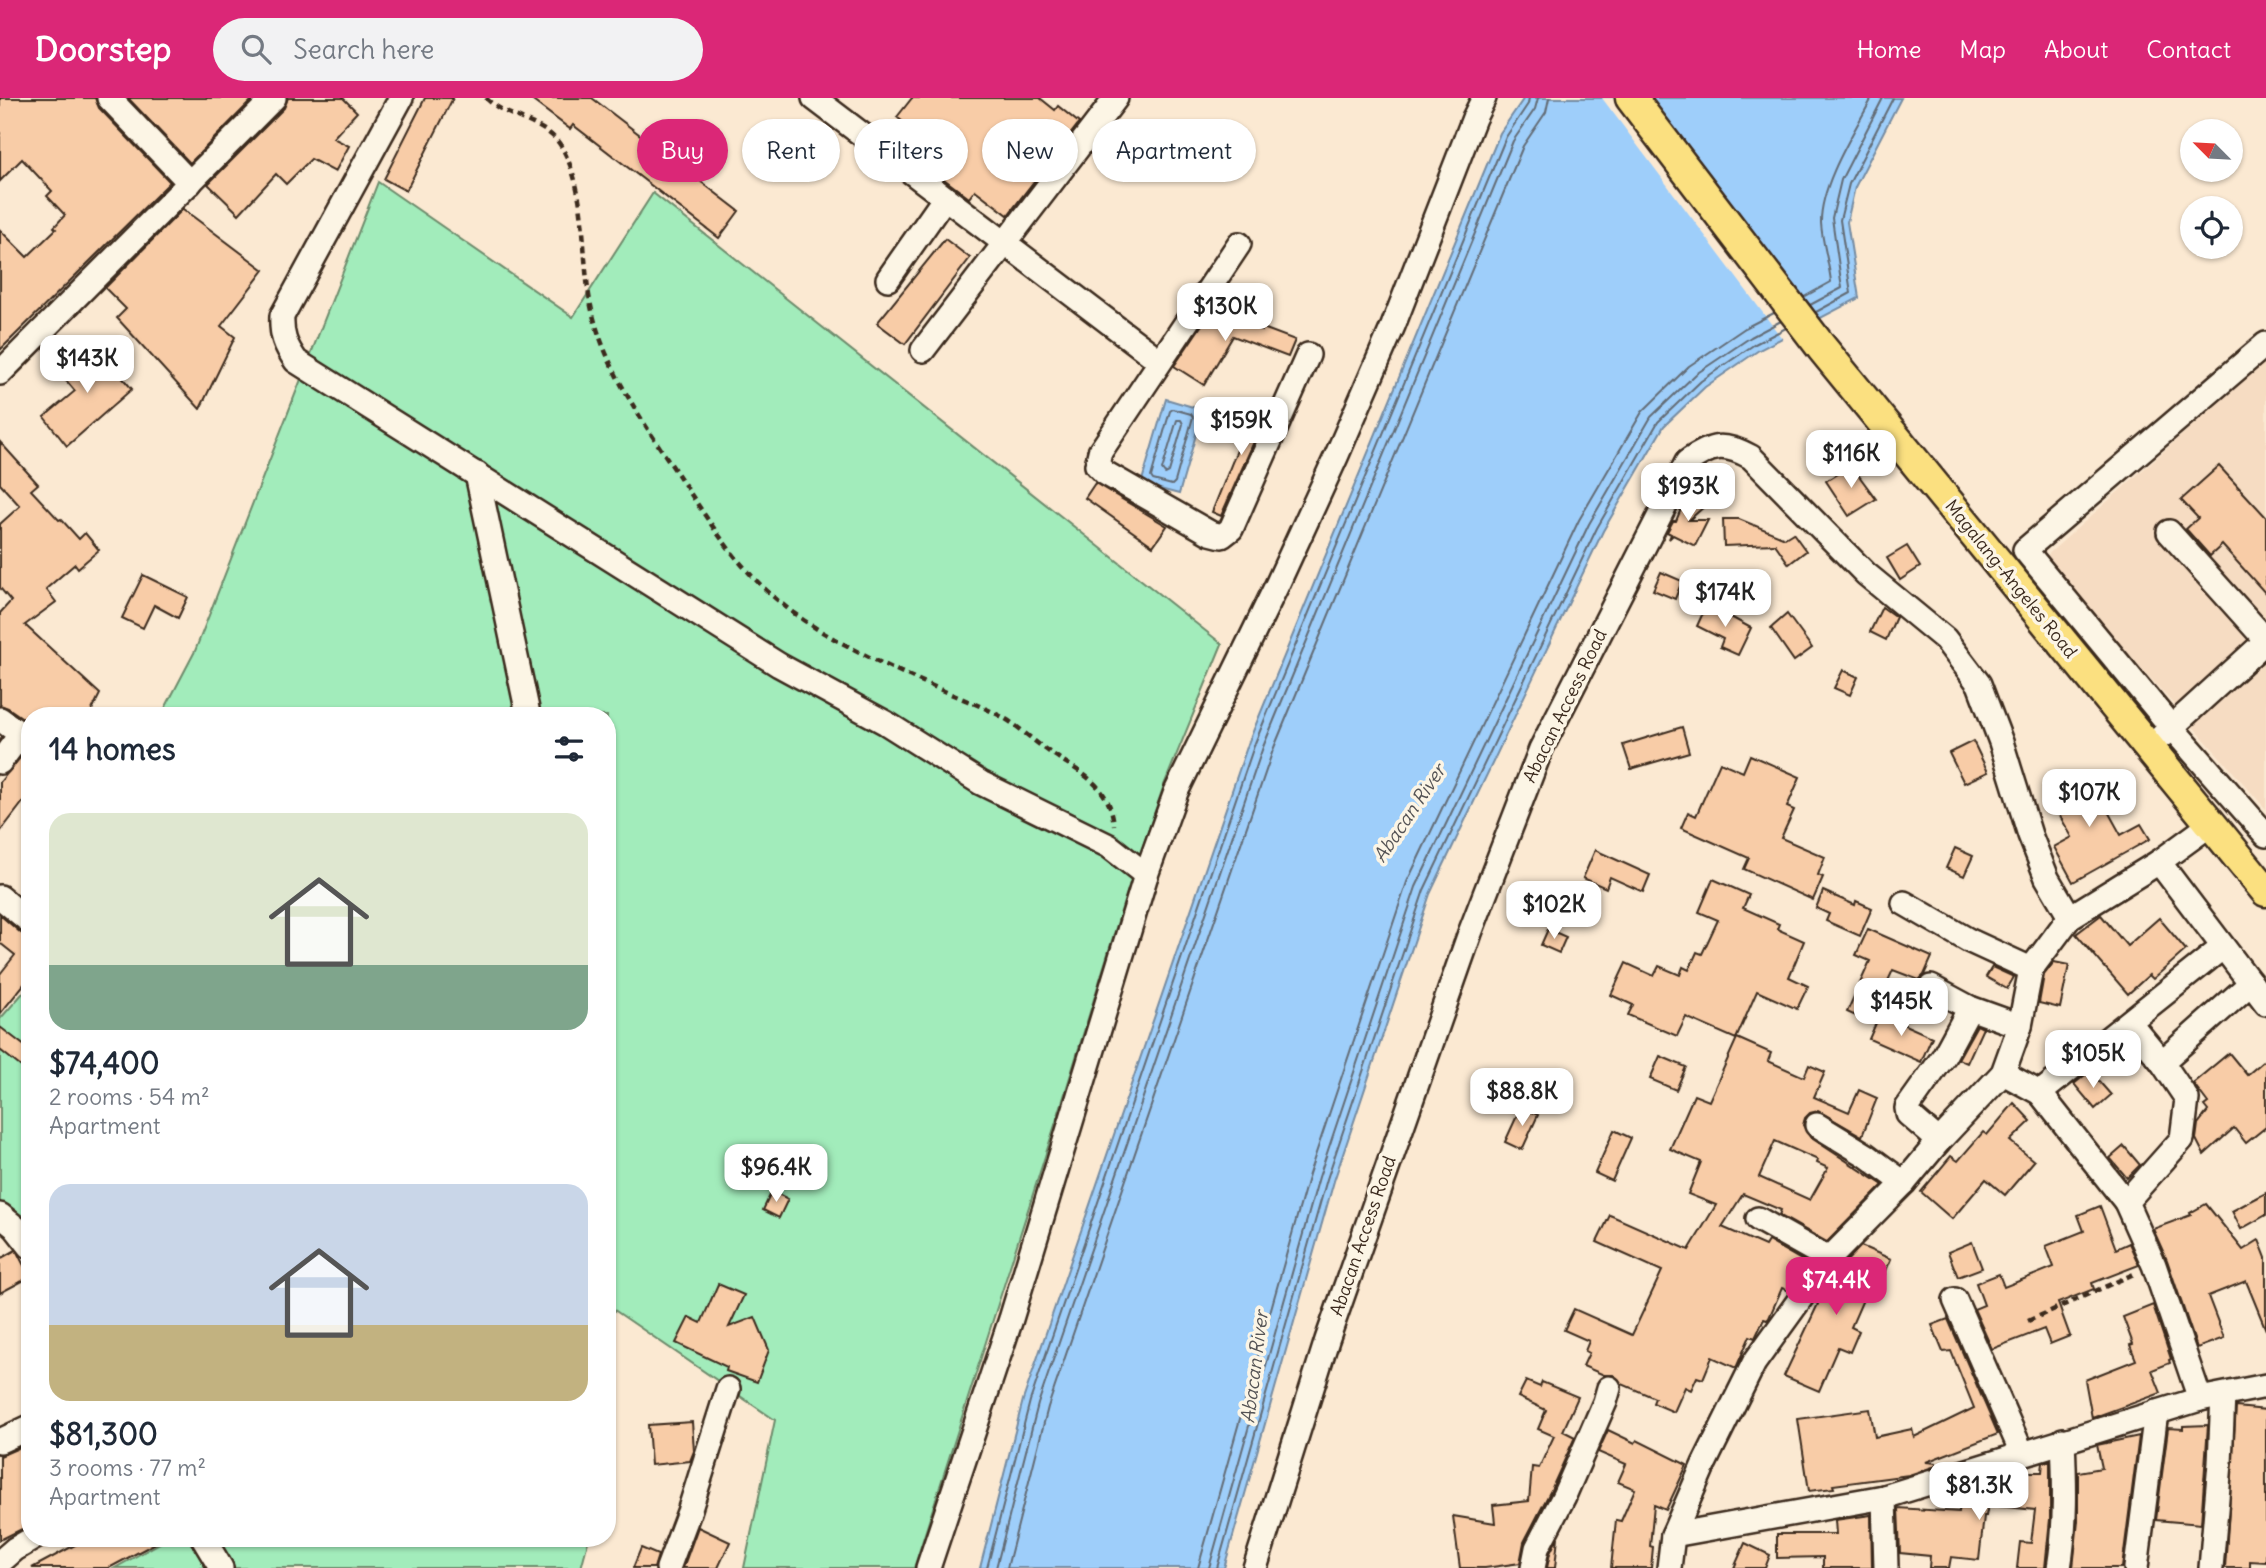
<!DOCTYPE html>
<html lang="en">
<head>
<meta charset="utf-8">
<style>
	:root { --surface:#fff; --page:#f2f2f3; --text:#1f2937; --muted:#747a83; --accent:#db2777 }
	body { margin:0; font-family:Delius,sans-serif; background:var(--page); color:var(--text); height:100vh; display:flex; flex-direction:column; font-size:26px; white-space:nowrap }
	* { box-sizing:border-box; margin:0 }
	p { font-size:23px; color:var(--muted) }
	.icon { flex:none; width:38px; height:38px; fill:none; stroke:currentColor; stroke-width:2; stroke-linecap:round; stroke-linejoin:round }
	.map { position:relative; flex:1; overflow:hidden }
	.side { position:absolute; left:21px; top:609px; width:595px; height:840px; display:flex; flex-direction:column; background:var(--surface); border-radius:28px; box-shadow:0 2px 5px #0004 }
	.side>* { flex:none }
	.guide { position:absolute; left:637px; top:21px; width:665px; height:63px; display:flex; gap:14px }
	.needle { width:46px; rotate:294deg }
	.fabs { position:absolute; left:2180px; top:21px; display:grid; gap:14px }
	.fabs a { display:grid; place-items:center; width:63px; height:63px; border-radius:50%; background:var(--surface); box-shadow:0 2px 5px #0004; font-size:35px }
	.price { position:absolute; translate:-50% -60px; padding:0 16px; border-radius:14px; background:#fff; color:#222; font-size:23px; line-height:46px; filter:drop-shadow(0 2px 4px #0008) }
	.price::after { content:''; position:absolute; left:50%; top:42px; width:21px; height:16px; margin-left:-10px; background:inherit; clip-path:polygon(0 0,100% 0,50% 100%) }
	.price.current { background:var(--accent); color:#fff }
	ul { padding:0; list-style:none }
	li { display:grid; align-content:center; gap:14px; height:371px; padding:0 28px }
	li span { display:grid; place-items:center; height:217px; border-radius:21px; color:#555 }
	li>.icon { margin-inline-start:auto }
	span .icon { width:126px; height:126px; fill:#fffc; stroke-width:1 }
	li b { font-size:30px }
	h2 { display:flex; justify-content:space-between; align-items:center; height:84px; padding:0 28px; font-size:30px }
	.pill { padding:0 24px; border-radius:32px; background:var(--surface); box-shadow:0 2px 5px #0004; font-size:24px; line-height:63px }
	.pill.current { background:var(--accent); color:#fff }
	header { display:flex; align-items:center; gap:42px; box-sizing:border-box; height:98px; padding:0 35px; background:var(--accent); color:#fff }
	header strong { font-size:33px }
	nav { display:flex; gap:38px; margin-inline-start:auto; font-size:24px }
	.search { width:490px; height:63px; background:var(--page); display:flex; align-items:center; gap:18px; box-sizing:border-box; padding:0 24px; border-radius:38px; color:var(--muted); font-size:26px }
	.map>svg:first-child { display:block }
</style>
</head>
<body>
<header>
<strong>Doorstep</strong>
<div class="search"><svg class="icon" aria-label="search" viewBox="0 0 24 24"><circle cx="10" cy="10" r="6"/><path d="M15 15l6 6"/></svg>Search here</div>
<nav><a>Home</a><a>Map</a><a>About</a><a>Contact</a></nav>
</header>
<div class="map">
<svg width="2266" height="1470" viewBox="0 0 2266 1470">
	<rect width="100%" height="100%" fill="#fbe9d2"/>
	<filter id="ink" filterUnits="userSpaceOnUse"><feTurbulence type="fractalNoise" baseFrequency=".0143" numOctaves="2"/><feDisplacementMap in="SourceGraphic" scale="14" xChannelSelector="R" yChannelSelector="G"/><feConvolveMatrix kernelMatrix="1 2 1 2 8 2 1 2 1" color-interpolation-filters="sRGB"/></filter>
	<g filter="url(#ink)">
		<!-- built -->
		<path fill="#f6dcc2" d="M2266,262V711L2044,460Z"/>
		<!-- green -->
		<g fill="#a2ecbb" stroke="#6e8b6c" stroke-width="2">
			<path d="M378,84L573,219L653,95L1222,546L1164,687L1126,797L1062,1005L914,1470H744L775,1322L607,1207V618H161L195,553Z"/>
			<path d="M30,887V1137L0,1107V921Z"/>
			<path d="M169,1440H192L210,1470H115Z"/>
			<path d="M215,1440H589L581,1470H233Z"/>
		</g>
		<!-- water -->
		<g fill="#9ecefa" stroke="#768ca2" stroke-width="2">
			<path d="M1524,0H1901L1855,89L1847,124L1859,200L1759,252L1705,289L1664,328L1603,433L1430,796L1334,1083L1224,1470H980L1023,1302L1249,643L1500,35Z"/>
			<path d="M1166,301L1203,312L1179,396L1141,386Z"/>
		</g>
		<!-- pier -->
		<path fill="#fbe9d2" d="M1602,0H1650L1819,225L1784,243Z"/>
		<g fill="none" stroke-linecap="round" stroke-linejoin="round">
			<!-- shore -->
			<g stroke="#636c76" stroke-width="2">
				<path d="M1804,199L1831,184C1829,164 1822,144 1821,125C1820,87 1854,34 1872,0"/>
				<path d="M1810,207L1842,190L1832,120L1841,82L1883,0"/>
				<path d="M1816,214L1851,195L1840,122L1849,86L1893,0"/>
				<path d="M1173,311L1191,316L1193,319L1175,384L1172,387L1153,382L1151,379L1170,313Z"/>
				<path d="M1177,322H1181L1183,326L1169,374L1165,376L1162,372Z"/>
				<path d="M987,1470L1030,1303L1255,645L1506,39L1528,6L1529,0"/>
				<path d="M996,1470L1038,1306L1263,649L1513,43L1535,11L1538,0"/>
				<path d="M1007,1470L1048,1309L1273,652L1523,48L1546,14L1549,0"/>
				<path d="M1198,1470L1309,1076L1407,784L1579,422L1642,314L1689,268L1745,230L1774,215"/>
				<path d="M1209,1470L1319,1079L1416,789L1589,426L1651,319L1696,276L1751,239L1781,223"/>
				<path d="M1217,1470L1327,1081L1424,792L1597,430L1658,324L1701,283L1755,246L1786,230"/>
			</g>
		</g>
		<!-- building -->
		<g fill="#f8cca7" stroke="#3b2a1e" stroke-width="2" fill-rule="evenodd">
			<path d="M0,0H95L99,10L170,84L0,252V132L27,159L56,131L54,129L65,117L47,98L52,93L22,61L0,83Z"/>
			<path d="M128,0H254L190,65Z"/>
			<path d="M288,0H343L357,14L333,40L349,48L335,74L311,61L286,86L276,76L239,116L208,86L284,10Z"/>
			<path d="M425,0H453L406,93L384,81Z"/>
			<path d="M529,0H592L739,113L719,140L573,27L570,31Z"/>
			<path d="M912,0H1040L1055,12L1058,8L1079,25L1008,117L975,92L969,100L932,72L937,65L897,34L904,25L897,19Z"/>
			<path d="M183,111L264,172L221,228L235,239L200,311L117,220L126,211L105,190Z"/>
			<path d="M945,141L970,160L905,246L877,225Z"/>
			<path d="M1216,206L1261,233L1263,230L1295,242L1288,259L1233,238L1204,287L1174,268Z"/>
			<path d="M96,249L132,291L67,348L44,319L75,293L58,273L79,255L83,260Z"/>
			<path d="M1256,305L1269,310L1221,418L1212,414Z"/>
			<path d="M0,344L38,386L31,392L59,422L61,421L79,441L85,435L99,452L78,470L75,466L46,491L56,504L25,527L100,596L89,618H30V625L8,610L0,607V515L11,503L0,490V426L20,408L0,386Z"/>
			<path d="M1851,367L1876,401L1849,418L1826,383Z"/>
			<path d="M2219,368L2266,419V496L2222,447L2210,458L2186,431L2198,420L2181,402Z"/>
			<path d="M1095,385L1167,428L1153,448L1085,400Z"/>
			<path d="M1686,399L1706,407L1689,422H1708L1695,448L1673,437L1669,441L1671,436L1667,434L1673,423H1676Z"/>
			<path d="M1723,421H1739L1785,440L1793,435L1806,453L1789,466L1775,446L1724,448Z"/>
			<path d="M1907,448L1920,469L1900,482L1887,460Z"/>
			<path d="M1661,474L1682,483L1675,501L1653,492Z"/>
			<path d="M143,477L188,499L178,520L154,507L143,530L122,520Z"/>
			<path d="M1707,506L1751,530L1738,557L1720,549L1723,541L1697,528Z"/>
			<path d="M1882,509L1896,519L1886,542L1870,534Z"/>
			<path d="M1787,516L1812,550L1794,563L1771,530Z"/>
			<path d="M1843,572L1858,579L1850,597L1834,590Z"/>
			<path d="M1682,629L1689,654L1631,671L1623,647Z"/>
			<path d="M1973,643L1988,674L1964,685L1949,655Z"/>
			<path d="M24,655L30,657V695L0,734V684Z"/>
			<path d="M1750,657L1800,679L1787,709L1794,712L1781,740L1825,759L1818,777L1823,779L1813,802L1744,771L1749,760L1681,730L1688,714L1696,718L1720,664L1743,674Z"/>
			<path d="M2089,679L2121,737L2141,726L2150,741L2073,784L2054,749L2072,739L2043,689L2058,680L2065,693Z"/>
			<path d="M1955,750L1973,758L1964,778L1946,770Z"/>
			<path d="M1595,752L1650,777L1643,794L1610,779L1606,790L1583,780Z"/>
			<path d="M1713,781L1749,797L1743,810L1779,826L1777,831L1804,843L1789,879L1808,888L1797,911L1757,893L1736,941L1686,919L1677,938L1628,917L1633,907L1611,897L1626,865L1654,878L1659,868L1680,877L1683,869L1689,872L1697,854L1702,856L1718,822L1699,814Z"/>
			<path d="M1823,793L1855,807L1856,803L1872,810L1860,838L1826,823L1829,816L1816,810Z"/>
			<path d="M0,817L21,835L30,838V879L0,916V876L15,857L0,845Z"/>
			<path d="M2101,817L2127,848L2159,820L2186,852L2153,881L2149,877L2128,896L2076,836Z"/>
			<path d="M1548,831L1566,839L1559,855L1541,847Z"/>
			<path d="M1868,831L1932,859L1924,877L1919,882L1893,872L1869,924L1847,914L1870,863L1856,857Z"/>
			<path d="M2054,864L2069,867L2060,910L2039,905L2044,877Z"/>
			<path d="M1992,869L2014,879L2007,891L1986,879Z"/>
			<path d="M1880,916L1932,939L1921,964L1869,941Z"/>
			<path d="M1977,927L1983,930L1967,965L1958,961Z"/>
			<path d="M0,929L30,952V976L0,952Z"/>
			<path d="M1737,940L1771,955L1768,963L1804,979L1809,967L1825,974L1814,999L1849,1014L1859,992L1877,1000L1862,1038L1818,1013L1810,1015L1805,1020L1803,1027L1810,1039L1883,1087L1827,1144L1779,1117L1781,1112L1743,1096L1722,1129L1765,1148L1768,1143L1808,1166L1789,1193L1782,1190L1769,1220L1767,1222L1764,1221L1755,1240L1750,1238L1736,1270L1712,1259L1703,1281L1697,1279L1691,1292L1685,1289L1674,1314L1653,1305L1655,1300L1622,1286L1613,1277H1604L1583,1268L1589,1255L1585,1253L1589,1243L1564,1232L1574,1211L1632,1237L1662,1173L1597,1144L1610,1117L1689,1152L1716,1107L1688,1096L1701,1064L1670,1051L1694,997L1709,1003ZM1775,1043L1818,1062L1817,1065L1828,1070L1810,1102L1759,1079Z"/>
			<path d="M2229,955L2247,977L2266,961V1029L2246,1045L2234,1030L2204,1057L2196,1041L2198,1026L2208,1013L2204,1008L2208,1005L2193,985Z"/>
			<path d="M1660,958L1686,969L1676,992L1650,981Z"/>
			<path d="M2090,973L2111,997L2095,1011L2074,986Z"/>
			<path d="M2014,1005L2031,1023L2010,1043L2034,1063L2005,1097L1986,1081L1952,1121L1921,1094L1951,1058L1958,1063L1983,1034L1987,1037Z"/>
			<path d="M1521,1009L1538,1017L1522,1052L1505,1044Z"/>
			<path d="M1614,1032L1631,1040L1612,1083L1595,1075Z"/>
			<path d="M2124,1048L2140,1067L2127,1080L2110,1060Z"/>
			<path d="M772,1093L788,1101L779,1120L763,1112Z"/>
			<path d="M2266,1095V1117L2241,1131L2232,1113Z"/>
			<path d="M2206,1106L2243,1152L2259,1142L2266,1160V1232L2246,1183L2208,1198L2224,1240L2197,1250L2167,1162L2153,1131L2191,1117L2190,1115Z"/>
			<path d="M2100,1108L2116,1151L2129,1145L2139,1167L2092,1185L2094,1191L2058,1205L2070,1238L2050,1246L2044,1231L1992,1251L1974,1211L1984,1207L1976,1185L1999,1176L2004,1189L2054,1169L2046,1148L2084,1133L2078,1117Z"/>
			<path d="M1972,1144L1982,1170L1958,1179L1948,1154Z"/>
			<path d="M1861,1148L1891,1161L1877,1194L1868,1190L1851,1229L1859,1233L1850,1254L1838,1249L1819,1293L1784,1278L1818,1206L1815,1204L1840,1170Z"/>
			<path d="M16,1152L30,1179L0,1195V1161Z"/>
			<path d="M718,1186L744,1197L729,1229L755,1219L769,1252L757,1284L726,1273L727,1269L676,1245L689,1219L701,1225Z"/>
			<path d="M2153,1207L2171,1261L2169,1262L2170,1265L2152,1272L2161,1295L2092,1320L2085,1282L2136,1262L2130,1247L2133,1246L2123,1219Z"/>
			<path d="M1948,1221L1998,1336L1926,1364L1936,1365V1368L1909,1377L1833,1387L1834,1390L1809,1393L1798,1321L1870,1311L1875,1339L1912,1331L1914,1339L1974,1310L1951,1253L1943,1254L1932,1227Z"/>
			<path d="M1526,1283L1540,1289L1542,1284L1578,1299L1563,1333L1575,1339L1551,1392L1524,1444L1520,1465L1485,1470H1460L1453,1418L1495,1425L1493,1407L1529,1403L1532,1369L1539,1370L1554,1338L1538,1331L1546,1312L1518,1299Z"/>
			<path d="M2236,1309L2266,1312V1464L2250,1463V1470H2225Z"/>
			<path d="M692,1324L694,1353L690,1363L651,1367L648,1327Z"/>
			<path d="M2208,1327L2201,1426L2156,1422L2168,1330L2183,1331V1328Z"/>
			<path d="M1608,1332L1635,1345L1637,1342L1687,1367L1666,1412L1654,1407L1650,1448L1653,1449L1651,1470H1611L1616,1422L1621,1423L1635,1391L1618,1384L1626,1366L1598,1354Z"/>
			<path d="M2139,1338L2122,1470H2073L2078,1423V1374L2102,1370L2097,1347Z"/>
			<path d="M30,1345V1427L0,1442V1358Z"/>
			<path d="M2050,1363V1421L2045,1470H2017L2020,1444L2031,1445L2035,1412L1988,1407L1986,1418H1984L1979,1462L1951,1459L1949,1470H1929L1930,1458L1900,1455L1898,1410L1959,1414L1962,1389L1971,1387L2011,1391L2013,1374H2042L2043,1364Z"/>
			<path d="M1871,1417L1872,1470H1823V1459L1777,1460V1436H1836L1835,1422Z"/>
			<path d="M698,1429L730,1444L718,1470H683Z"/>
			<path d="M1558,1439L1555,1470H1547L1550,1455Z"/>
			<path d="M88,1440H165L109,1470H32Z"/>
			<path d="M1745,1445L1770,1457L1765,1470H1734Z"/>
			<path d="M641,1450L658,1457L654,1470H633Z"/>
		</g>
		<g fill="none" stroke-linecap="round" stroke-linejoin="round">
			<!-- minor casing -->
			<g stroke="#3b2a1e" stroke-width="28">
				<g id="minor">
					<path d="M109,0L190,85"/>
					<path d="M401,0L282,218C281,237 285,247 296,263L779,567L886,625L981,685L1109,748L1146,777"/>
					<path d="M814,0L1160,263"/>
					<path d="M1239,146L1100,354L1097,367L1105,375L1210,435L1222,438L1231,431L1308,257"/>
					<path d="M888,181L944,101"/>
					<path d="M2266,246L2025,452L2172,630L2266,737"/>
					<path d="M923,252L1116,0"/>
					<path d="M0,275L274,0"/>
					<path d="M477,376L527,611"/>
					<path d="M2169,434L2266,542"/>
					<path d="M0,621L30,643"/>
					<path d="M2162,638L2266,543"/>
					<path d="M0,664L21,636"/>
					<path d="M2159,764L2266,905"/>
					<path d="M0,799L30,824"/>
					<path d="M1904,805L1968,842L2031,871"/>
					<path d="M1931,889L1970,910L2020,928"/>
					<path d="M2130,925L2162,964"/>
					<path d="M2003,975L2040,995L2126,1104"/>
					<path d="M2040,995L2223,849"/>
					<path d="M1817,1027L1866,1057L1904,1085"/>
					<path d="M1939,1043L1908,1016L1907,1010L1944,958L1970,910"/>
					<path d="M0,1117L15,1129L30,1148"/>
					<path d="M1758,1121L1829,1161"/>
					<path d="M1955,1202L2022,1355"/>
					<path d="M2200,1301L2154,1167L2126,1104L2182,1041L2187,1001L2162,964L2251,885"/>
					<path d="M0,1343L30,1329"/>
					<path d="M1884,1399L1886,1470"/>
					<path d="M1673,1437L1884,1399L2200,1301L2266,1288"/>
					<path d="M203,1440L221,1470"/>
					<path d="M0,1464L15,1451L34,1440"/>
					<path d="M668,1470L689,1414L728,1291"/>
					<path d="M928,1470L1011,1221L1146,777L1176,694L1277,487L1336,359L1393,228L1474,20L1484,0"/>
					<path d="M1255,1470L1327,1242L1470,835L1541,651L1687,364C1712,347 1723,344 1751,359L1866,476L1945,541L1979,586L2001,644L2030,737L2047,780L2070,819"/>
					<path d="M1533,1470L1537,1450L1564,1398L1605,1304L1609,1290"/>
					<path d="M1669,1470L1673,1437L1704,1366L1754,1265L1829,1161L1904,1085L1939,1043L2003,975L2020,928L2031,871L2070,819L2159,764L2211,726"/>
					<path d="M2059,1470C2066,1427 2065,1385 2063,1342"/>
					<path d="M2136,1470L2156,1314"/>
					<path d="M2211,1470L2220,1365L2223,1297"/>
				</g>
			</g>
			<!-- major casing -->
			<g stroke="#3b2a1e" stroke-width="35">
				<path id="major" d="M1631,0L1822,250L2266,793"/>
			</g>
			<!-- path -->
			<g stroke="#3b2a1e" stroke-width="4.5" stroke-dasharray="7 5" stroke-linecap="butt">
				<path d="M486,0C506,21 546,23 561,48C589,96 580,156 591,208C604,271 646,328 681,381C706,419 731,459 764,490C788,513 816,532 846,547C876,563 906,577 937,590C959,600 983,608 1004,620C1021,630 1034,644 1051,655C1080,675 1110,686 1114,727"/>
				<path d="M2028,1223L2136,1175"/>
			</g>
			<!-- minor -->
			<use href="#minor" stroke="#fcf5e5" stroke-width="23"/>
			<!-- major -->
			<use href="#major" stroke="#fbe080" stroke-width="30"/>
		</g>
	</g>
	<g text-anchor="middle" stroke-width="7" stroke-linejoin="round" paint-order="stroke">
		<!-- street labels -->
		<g font-size="18" fill="#3b2a1e" stroke="#fcf5e5">
			<text transform="translate(2011 481) rotate(51)" y="6">Magalang-Angeles Road</text>
			<text transform="translate(1565 608) rotate(-64)" y="6">Abacan Access Road</text>
			<text transform="translate(1363 1138) rotate(-71)" y="6">Abacan Access Road</text>
		</g>
		<!-- water labels -->
		<g font-size="19" font-style="italic" fill="#545355" stroke="#fcf5e5">
			<text transform="translate(1409 715) rotate(-56)" y="7">Abacan River</text>
			<text transform="translate(1254 1269) rotate(-83)" y="7">Abacan River</text>
		</g>
	</g>
</svg>
<div class="fabs">
<a><svg class="needle" viewBox="-14 -14 28 28"><path d="M0-13l5 13h-10z" fill="#e53935"/><path d="M0 13l5-13h-10z" fill="#747a83"/></svg></a>
<a><svg class="icon" aria-label="locate" viewBox="0 0 24 24"><circle cx="12" cy="12" r="6"/><path d="M12 2v4M12 18v4M2 12h4M18 12h4"/></svg></a>
</div>
<b class="price" style="left:1225px;top:245px">$130K</b>
<b class="price" style="left:87px;top:297px">$143K</b>
<b class="price" style="left:1241px;top:359px">$159K</b>
<b class="price" style="left:1851px;top:392px">$116K</b>
<b class="price" style="left:1688px;top:425px">$193K</b>
<b class="price" style="left:1725px;top:531px">$174K</b>
<b class="price" style="left:2089px;top:731px">$107K</b>
<b class="price" style="left:1554px;top:843px">$102K</b>
<b class="price" style="left:1901px;top:940px">$145K</b>
<b class="price" style="left:2093px;top:992px">$105K</b>
<b class="price" style="left:1522px;top:1030px">$88.8K</b>
<b class="price" style="left:776px;top:1106px">$96.4K</b>
<b class="price current" style="left:1836px;top:1219px">$74.4K</b>
<b class="price" style="left:1979px;top:1424px">$81.3K</b>
<div class="guide">
<a class="pill current">Buy</a>
<a class="pill">Rent</a>
<a class="pill">Filters</a>
<a class="pill">New</a>
<a class="pill">Apartment</a>
</div>
<section class="side">
<h2>14 homes<svg class="icon" aria-label="filters" viewBox="0 0 24 24"><path d="M4 7h16M4 17h16"/><circle cx="9" cy="7" r="2"/><circle cx="15" cy="17" r="2"/></svg></h2>
<ul>
<li><span style="background:linear-gradient(#dfe7d0 70%,#7fa58c 0)"><svg class="icon" aria-label="home" viewBox="0 0 24 24"><path d="M3 11l9-7 9 7M6 9v11h12V9"/></svg></span><div><b>$74,400</b><p>2 rooms · 54 m²</p><p>Apartment</p></div></li>
<li><span style="background:linear-gradient(#c9d6e8 65%,#c2b280 0)"><svg class="icon" aria-label="home" viewBox="0 0 24 24"><path d="M3 11l9-7 9 7M6 9v11h12V9"/></svg></span><div><b>$81,300</b><p>3 rooms · 77 m²</p><p>Apartment</p></div></li>
</ul>
</section>
</div>
</body>
</html>
